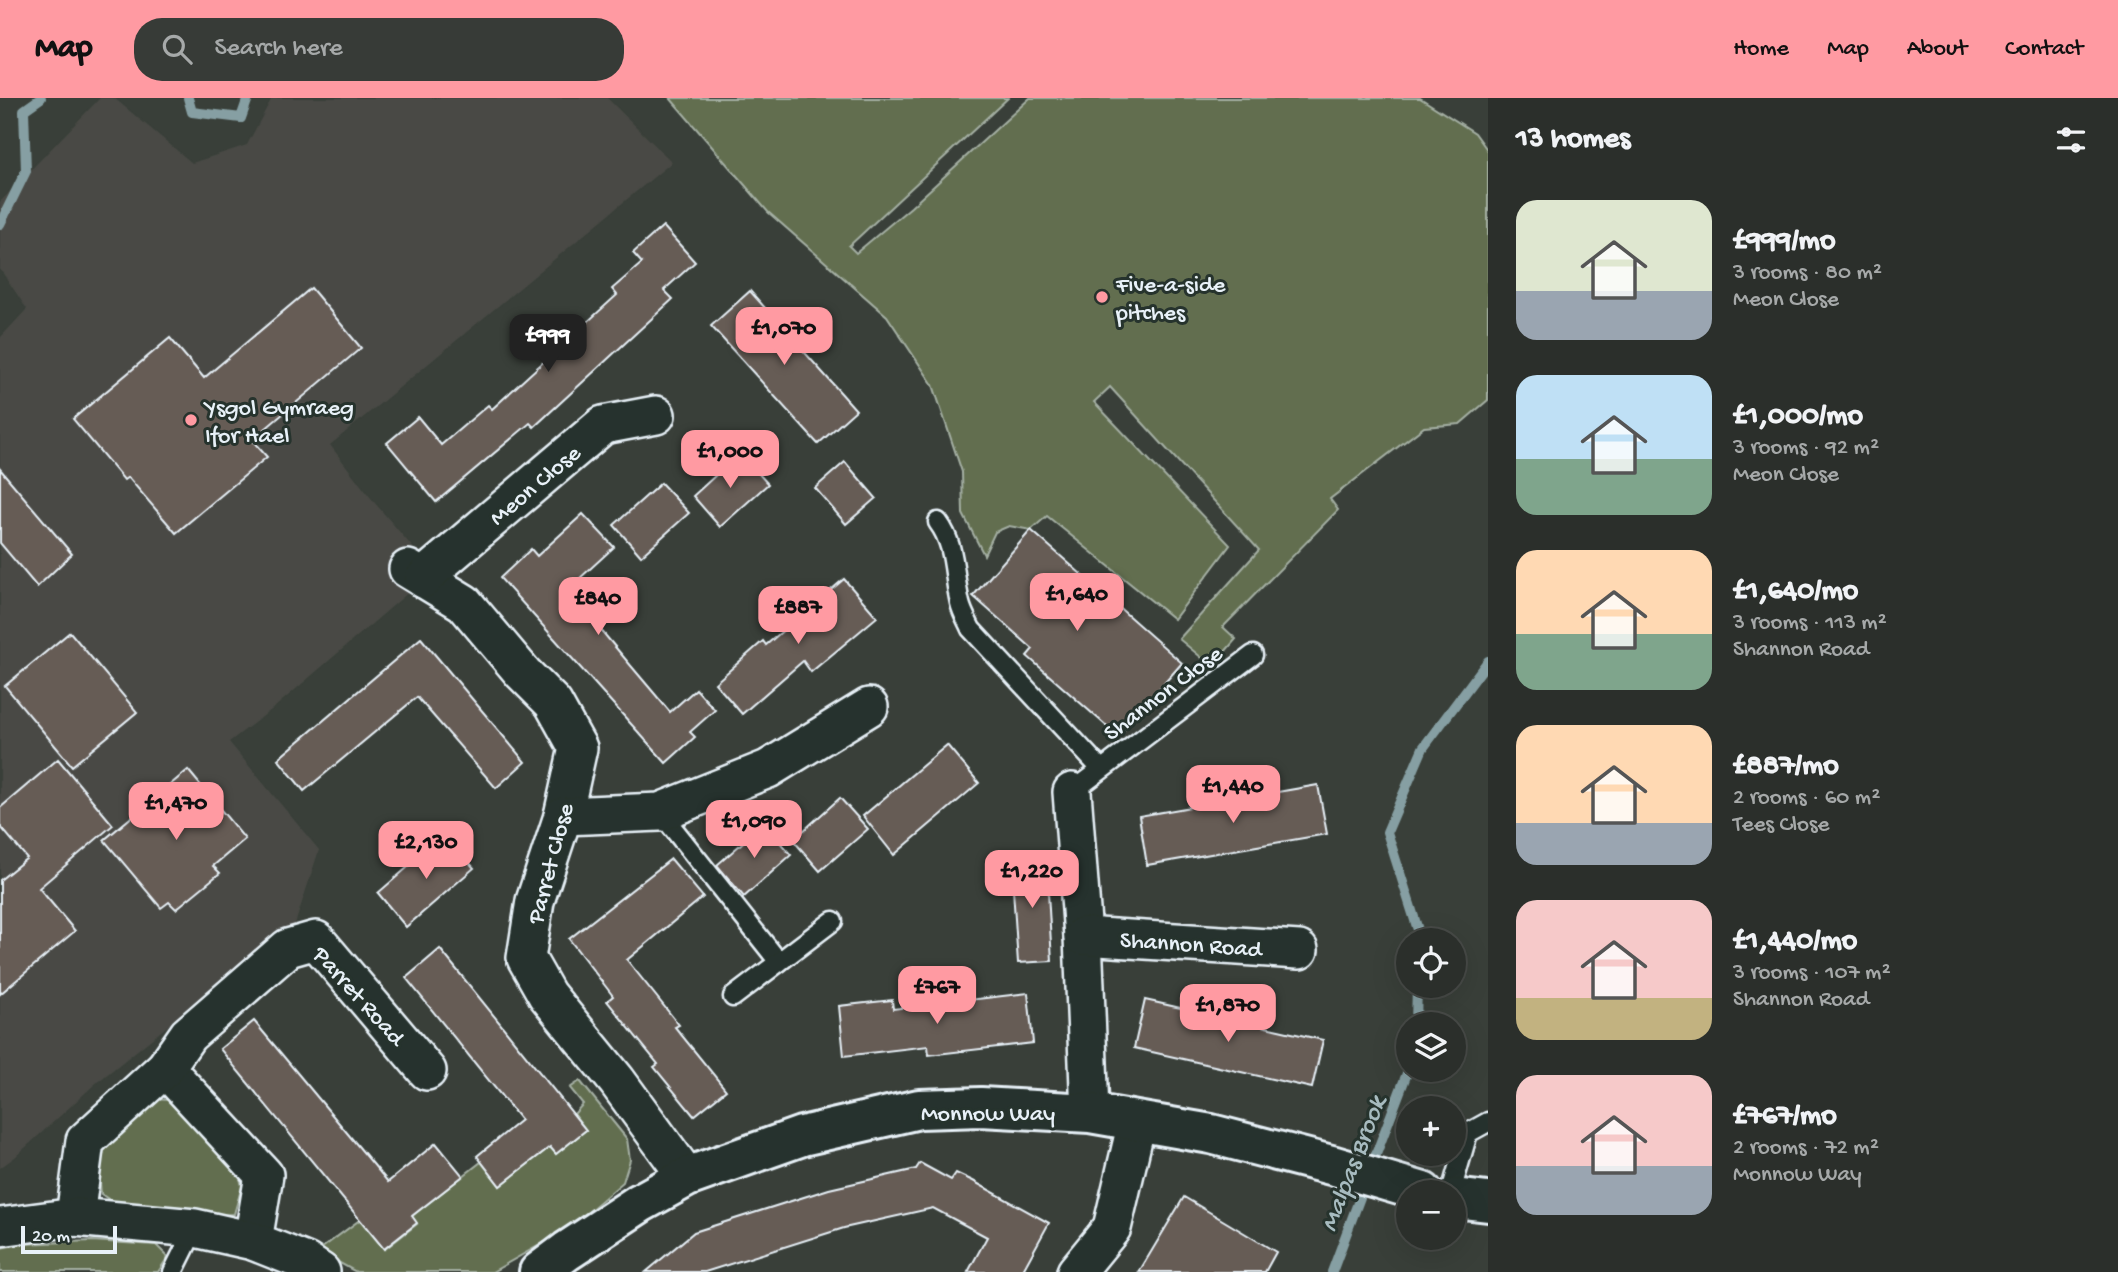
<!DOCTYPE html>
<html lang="en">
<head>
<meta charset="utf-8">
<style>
	:root { --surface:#2b2f2b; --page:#373b37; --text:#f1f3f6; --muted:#a6a9a9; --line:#474a47; --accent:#ff9aa2 }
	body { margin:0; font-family:"Gochi Hand",sans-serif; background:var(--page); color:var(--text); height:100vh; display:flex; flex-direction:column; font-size:26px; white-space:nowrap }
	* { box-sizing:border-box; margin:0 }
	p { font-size:23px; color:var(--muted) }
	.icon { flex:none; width:38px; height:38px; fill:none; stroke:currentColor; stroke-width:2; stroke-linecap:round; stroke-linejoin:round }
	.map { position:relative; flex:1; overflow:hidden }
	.drawer { display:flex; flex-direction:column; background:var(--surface); width:630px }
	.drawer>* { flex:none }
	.buttons { position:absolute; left:1396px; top:830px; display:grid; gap:14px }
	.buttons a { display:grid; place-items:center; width:70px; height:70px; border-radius:50%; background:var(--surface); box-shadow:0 7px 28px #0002,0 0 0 2px var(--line); font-size:35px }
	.scale { position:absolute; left:21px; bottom:18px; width:96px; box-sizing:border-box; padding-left:7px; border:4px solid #e8f1f8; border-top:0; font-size:19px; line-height:24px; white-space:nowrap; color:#e8f1f8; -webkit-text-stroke:5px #26332d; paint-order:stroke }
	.price { position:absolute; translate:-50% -60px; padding:0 16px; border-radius:14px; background:var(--accent); color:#111; font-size:23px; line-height:46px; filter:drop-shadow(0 2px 4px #0008) }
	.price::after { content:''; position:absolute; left:50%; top:42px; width:21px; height:16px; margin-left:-10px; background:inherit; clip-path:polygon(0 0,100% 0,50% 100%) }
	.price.active { background:#222; color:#fff }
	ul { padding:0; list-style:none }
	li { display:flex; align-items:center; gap:21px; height:175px; padding:0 28px }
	li span { display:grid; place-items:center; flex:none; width:196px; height:140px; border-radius:21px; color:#555 }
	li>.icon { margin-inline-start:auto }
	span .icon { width:84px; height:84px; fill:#fffc; stroke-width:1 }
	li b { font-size:30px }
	h2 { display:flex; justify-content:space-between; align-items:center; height:84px; padding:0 28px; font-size:30px }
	header { display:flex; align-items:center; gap:42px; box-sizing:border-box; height:98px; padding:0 35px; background:var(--accent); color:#111 }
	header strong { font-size:33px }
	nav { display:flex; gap:38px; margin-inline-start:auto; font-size:24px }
	.search { width:490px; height:63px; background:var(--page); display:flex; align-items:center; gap:18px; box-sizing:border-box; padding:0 24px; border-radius:28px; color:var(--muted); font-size:26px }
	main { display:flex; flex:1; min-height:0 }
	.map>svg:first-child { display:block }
</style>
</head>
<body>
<header>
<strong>Map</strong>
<div class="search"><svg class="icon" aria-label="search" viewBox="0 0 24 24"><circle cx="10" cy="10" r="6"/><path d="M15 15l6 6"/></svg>Search here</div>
<nav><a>Home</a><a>Map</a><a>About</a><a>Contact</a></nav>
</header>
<main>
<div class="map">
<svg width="1488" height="1174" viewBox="0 0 1488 1174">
	<rect width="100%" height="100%" fill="#393f39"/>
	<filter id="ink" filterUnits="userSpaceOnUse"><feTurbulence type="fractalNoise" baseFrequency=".0143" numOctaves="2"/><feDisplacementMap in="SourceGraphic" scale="14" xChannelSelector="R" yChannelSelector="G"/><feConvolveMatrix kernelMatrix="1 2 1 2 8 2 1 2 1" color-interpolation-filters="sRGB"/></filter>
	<g filter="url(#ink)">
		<!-- built -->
		<path fill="#494a45" d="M100,0H114L192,65L247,47L272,0H607L672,64L330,347L374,404L432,472L424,481L275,609L229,644L319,752L295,826L95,986L15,1059L0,1070V240L27,211L0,171V104Z"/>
		<!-- green -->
		<g fill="#626e50" stroke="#a5b0a4" stroke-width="2">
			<path d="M670,0H1008L849,148L856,155L911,109L1030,0H1420L1475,35L1488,53V302L1460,326L1424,329L1330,401L1338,412L1223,529L1236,541L1217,563L1208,565L1179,541L1259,452L1110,289L1094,304L1230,447L1174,521L1047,418L1031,432L1009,428L995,434L984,457L963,416L962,374L933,287L887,218L768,114Z"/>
			<path d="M580,983L627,1041L630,1062L623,1084L568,1131L492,1174H356L318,1153L361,1121L385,1151L417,1126L412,1118L481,1064L500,1088L550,1049L556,1055L586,1032L574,1016L583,1006L570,990Z"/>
			<path d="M154,1001L169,1002L236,1064L242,1088L234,1116L217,1117L117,1107L101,1096L99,1073L103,1044Z"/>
			<path d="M92,1143L156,1147L168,1159L158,1174H0V1150L21,1146Z"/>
		</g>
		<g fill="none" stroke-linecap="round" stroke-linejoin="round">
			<!-- stream -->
			<g stroke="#869fa3" stroke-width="10">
				<path d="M188,0L192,14L241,20L248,0"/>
				<path d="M0,126L26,73L24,12L41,0"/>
				<path d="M1419,842V835L1387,734L1423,650L1488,563"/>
				<path d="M1416,926L1417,887"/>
				<path d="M1370,1072L1409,970"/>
				<path d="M1332,1174L1365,1086"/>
			</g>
		</g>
		<!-- building -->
		<g fill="#665b55" stroke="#e8f1f8" stroke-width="2">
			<path d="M663,128L695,164L664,192L673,201L534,329L530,325L436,404L387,345L418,319L441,347L488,307L492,311L617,197L612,191L642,165L633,155Z"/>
			<path d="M311,190L361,250L252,342L267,359L176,435L128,379L124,382L73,321L170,240L204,280Z"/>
			<path d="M750,193L856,312L818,346L711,228Z"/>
			<path d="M740,355L768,386L720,429L693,398Z"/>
			<path d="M845,364L876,400L846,426L815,390Z"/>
			<path d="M0,371L72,456L37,489L0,445Z"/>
			<path d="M661,385L689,415L641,458L614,427Z"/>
			<path d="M583,416L614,449L567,492L670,614L696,591L715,612L690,634L695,639L666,665L500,480L531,451L537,458Z"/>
			<path d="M1031,432L1182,565L1118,638L1027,558L1033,551L973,498Z"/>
			<path d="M844,481L877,519L811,574L803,563L742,616L715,585L763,543L766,547Z"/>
			<path d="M70,534L137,614L72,668L5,588Z"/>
			<path d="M421,540L525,664L496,690L417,599L304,693L278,661Z"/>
			<path d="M947,647L979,685L894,757L863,718Z"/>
			<path d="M58,661L113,727L39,790L75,833L0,896V782L27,760L0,728V710Z"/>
			<path d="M188,672L245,741L213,768L220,775L176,811L169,804L161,810L104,742Z"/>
			<path d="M1318,687L1327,736L1147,767L1139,718Z"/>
			<path d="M840,700L868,731L820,773L793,742Z"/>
			<path d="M764,726L791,757L744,799L717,767Z"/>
			<path d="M445,737L474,770L406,829L378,795Z"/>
			<path d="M1046,760L1052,863L1018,865L1011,762Z"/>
			<path d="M671,761L703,799L627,862L679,927L675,929L726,992L694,1018L654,969L658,966L607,903L613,898L569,841Z"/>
			<path d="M440,851L586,1032L556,1056L550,1049L500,1088L477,1058L521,1022L406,880Z"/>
			<path d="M1028,895L1033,945L929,957L928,948L844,958L839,908L892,902L893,911Z"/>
			<path d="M1145,902L1323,942L1312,990L1134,950Z"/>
			<path d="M254,923L388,1084L436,1045L463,1078L412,1118L417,1125L384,1151L220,951Z"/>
			<path d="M920,1065L951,1082L956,1075L973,1083L1049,1125L1022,1174H968L987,1139L933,1110L844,1130L705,1174H646L694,1134L829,1091L916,1071Z"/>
			<path d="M1184,1099L1276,1154L1265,1174H1139Z"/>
		</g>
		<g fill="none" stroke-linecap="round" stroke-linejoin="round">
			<!-- lane casing -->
			<g stroke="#e8f1f8" stroke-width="23">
				<g id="lane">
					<path d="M938,424C956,448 953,476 960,505C962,514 967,522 971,531L1101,671"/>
					<path d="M1072,694L1253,557"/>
					<path d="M660,714L779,864"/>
					<path d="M733,899L833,823"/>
					<path d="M1451,1094L1468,1035L1488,1024"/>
					<path d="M173,1174L195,1130"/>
				</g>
			</g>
			<!-- street casing -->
			<g stroke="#e8f1f8" stroke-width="42">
				<g id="street">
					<path d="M408,471L464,505L523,575L553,605L578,650L563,718L535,803L526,860L547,897L617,983L687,1079"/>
					<path d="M424,481L432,472L603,327L656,317"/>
					<path d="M1072,694L1083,838L1090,1015"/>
					<path d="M563,718L660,714L768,671L869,609"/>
					<path d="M1083,838L1299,852"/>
					<path d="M165,970L264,1077L253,1143"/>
					<path d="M75,1119L85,1043L165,970L188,937L288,850L316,842L427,973"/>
					<path d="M0,1129L75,1119L195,1130L253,1143L306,1164L321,1174"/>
					<path d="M1076,1174L1112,1130L1137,1024"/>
				</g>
			</g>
			<!-- secondary casing -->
			<g stroke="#e8f1f8" stroke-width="44">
				<g id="secondary">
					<path d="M1454,1100L1488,1104"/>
					<path d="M539,1174L567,1153L640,1105L687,1079L802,1038L919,1011L981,1009L1090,1015L1211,1036L1335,1068L1423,1094"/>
				</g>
			</g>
			<!-- lane -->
			<use href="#lane" stroke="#26332d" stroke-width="18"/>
			<!-- street -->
			<use href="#street" stroke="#26332d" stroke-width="37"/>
			<!-- secondary -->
			<use href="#secondary" stroke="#26332d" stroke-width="38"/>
		</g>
	</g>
	<!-- markers -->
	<g fill="#ff9aa2" stroke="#26332d" stroke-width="2.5">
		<circle cx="1102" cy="199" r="7"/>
		<circle cx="191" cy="322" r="7"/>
	</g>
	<g text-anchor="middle" stroke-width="6" stroke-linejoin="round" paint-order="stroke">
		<!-- poi labels -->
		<g font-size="24" fill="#e8f1f8" stroke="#26332d" text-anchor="start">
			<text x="1116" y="193">Five-a-side<tspan x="1116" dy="28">pitches</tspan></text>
			<text x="205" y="316">Ysgol Gymraeg<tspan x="205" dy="28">Ifor Hael</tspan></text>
		</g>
		<!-- street labels -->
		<g font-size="24" fill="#e8f1f8" stroke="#26332d">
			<text transform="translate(534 386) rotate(-40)" y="8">Meon Close</text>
			<text transform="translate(1162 594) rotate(-37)" y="8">Shannon Close</text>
			<text transform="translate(549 765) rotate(-75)" y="8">Parret Close</text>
			<text transform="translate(1191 845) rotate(4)" y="8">Shannon Road</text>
			<text transform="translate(360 897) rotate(48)" y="8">Parret Road</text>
			<text x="988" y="1022">Monnow Way</text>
		</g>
		<!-- water labels -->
		<g font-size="26" font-style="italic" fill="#a7bbbf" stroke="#26332d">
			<text transform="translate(1351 1065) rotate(-69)" y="9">Malpas Brook</text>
		</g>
	</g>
</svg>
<div class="buttons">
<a><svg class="icon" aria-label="locate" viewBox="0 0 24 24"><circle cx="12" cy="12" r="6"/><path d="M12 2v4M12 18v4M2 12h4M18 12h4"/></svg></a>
<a><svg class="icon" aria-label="layers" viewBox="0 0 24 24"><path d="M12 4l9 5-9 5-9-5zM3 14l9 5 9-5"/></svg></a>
<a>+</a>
<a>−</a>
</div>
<div class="scale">20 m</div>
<b class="price" style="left:784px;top:269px">£1,070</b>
<b class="price active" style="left:548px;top:276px">£999</b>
<b class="price" style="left:730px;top:392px">£1,000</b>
<b class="price" style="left:1077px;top:535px">£1,640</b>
<b class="price" style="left:598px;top:539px">£840</b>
<b class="price" style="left:798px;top:548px">£887</b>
<b class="price" style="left:1233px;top:727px">£1,440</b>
<b class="price" style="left:176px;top:744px">£1,470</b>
<b class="price" style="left:754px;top:762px">£1,090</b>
<b class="price" style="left:426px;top:783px">£2,130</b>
<b class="price" style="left:1032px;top:812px">£1,220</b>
<b class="price" style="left:937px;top:928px">£767</b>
<b class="price" style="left:1228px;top:946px">£1,870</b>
</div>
<section class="drawer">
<h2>13 homes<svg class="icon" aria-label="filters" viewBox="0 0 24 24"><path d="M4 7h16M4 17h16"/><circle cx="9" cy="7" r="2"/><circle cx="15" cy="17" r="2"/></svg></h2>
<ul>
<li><span style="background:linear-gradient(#dfe7d0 65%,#9aa5b1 0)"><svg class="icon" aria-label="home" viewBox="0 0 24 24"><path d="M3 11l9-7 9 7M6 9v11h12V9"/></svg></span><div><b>£999/mo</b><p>3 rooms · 80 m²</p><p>Meon Close</p></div></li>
<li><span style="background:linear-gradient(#bfe0f5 60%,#7fa58c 0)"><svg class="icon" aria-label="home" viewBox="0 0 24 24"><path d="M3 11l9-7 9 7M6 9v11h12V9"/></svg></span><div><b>£1,000/mo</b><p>3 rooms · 92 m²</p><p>Meon Close</p></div></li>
<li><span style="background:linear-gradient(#ffd9b3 60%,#7fa58c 0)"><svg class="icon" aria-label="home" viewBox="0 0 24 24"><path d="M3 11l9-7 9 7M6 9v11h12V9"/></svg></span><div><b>£1,640/mo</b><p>3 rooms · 113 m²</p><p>Shannon Road</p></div></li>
<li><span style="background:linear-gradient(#ffd9b3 70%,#9aa5b1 0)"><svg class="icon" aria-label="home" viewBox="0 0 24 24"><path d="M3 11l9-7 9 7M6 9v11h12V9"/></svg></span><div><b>£887/mo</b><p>2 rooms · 60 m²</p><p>Tees Close</p></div></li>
<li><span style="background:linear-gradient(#f6c9c9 70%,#c2b280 0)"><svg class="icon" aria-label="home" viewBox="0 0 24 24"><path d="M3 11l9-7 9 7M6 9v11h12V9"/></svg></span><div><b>£1,440/mo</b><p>3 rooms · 107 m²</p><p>Shannon Road</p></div></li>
<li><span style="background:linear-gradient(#f6c9c9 65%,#9aa5b1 0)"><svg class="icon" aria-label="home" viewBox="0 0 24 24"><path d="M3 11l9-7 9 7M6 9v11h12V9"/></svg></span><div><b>£767/mo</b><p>2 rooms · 72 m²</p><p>Monnow Way</p></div></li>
</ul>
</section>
</main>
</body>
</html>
